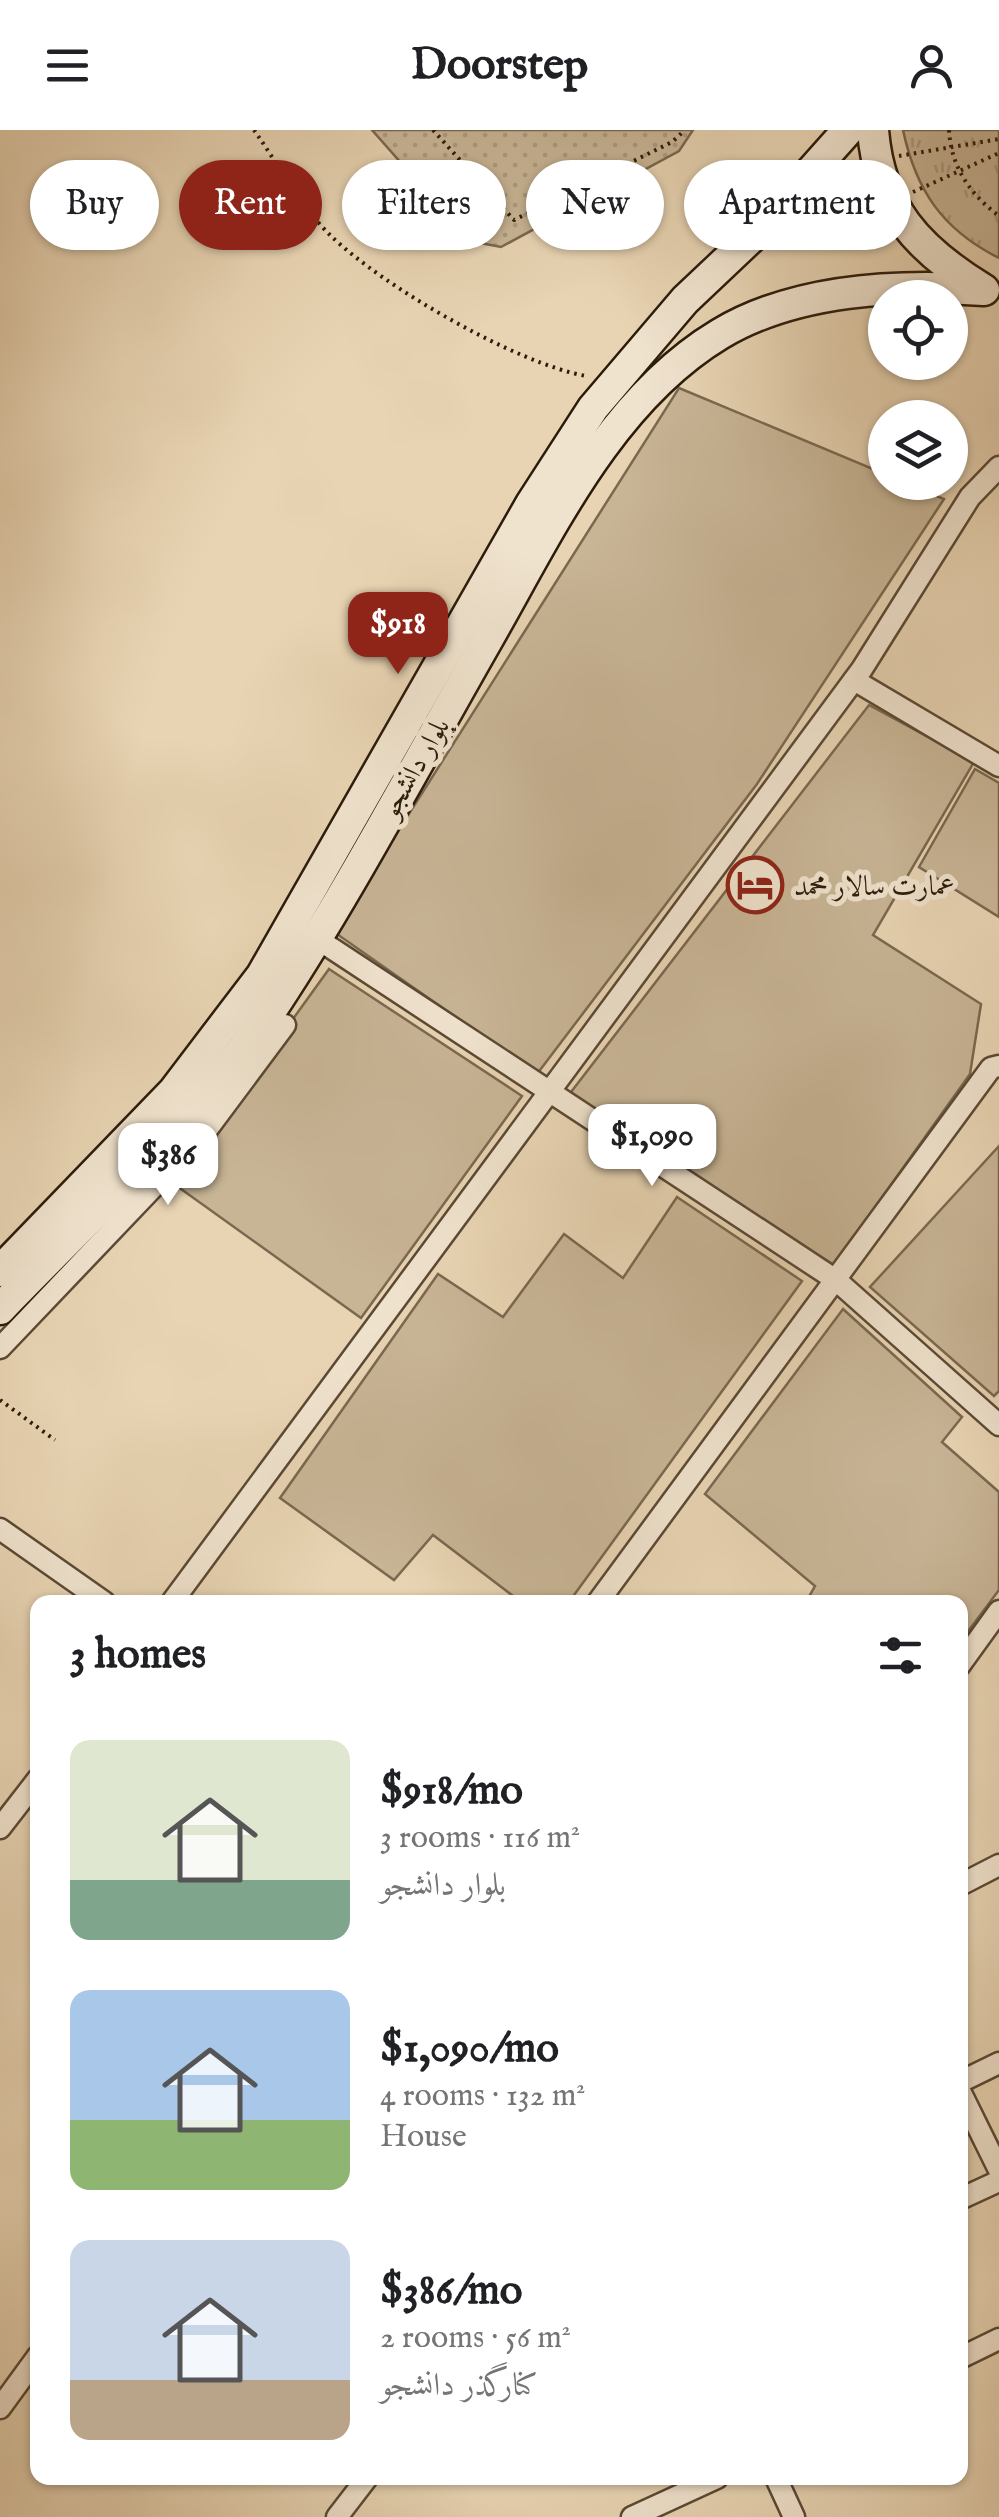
<!DOCTYPE html>
<html lang="en">
<head>
<meta charset="utf-8">
<style>
	:root { --surface:#fff; --page:#f6f6f6; --text:#202124; --muted:#757577; --accent:#8f2418 }
	body { margin:0; font-family:"IM FELL English",Amiri,serif; background:var(--page); color:var(--text); height:100vh; display:flex; flex-direction:column; font-size:38px; white-space:nowrap }
	* { box-sizing:border-box; margin:0 }
	p { font-size:32px; color:var(--muted) }
	.icon { flex:none; width:55px; height:55px; fill:none; stroke:currentColor; stroke-width:2; stroke-linecap:round; stroke-linejoin:round }
	.map { position:relative; flex:1; overflow:hidden }
	.panel { position:absolute; left:30px; top:1465px; width:938px; height:890px; display:flex; flex-direction:column; background:var(--surface); border-radius:20px; box-shadow:0 2px 8px #0004 }
	.panel>* { flex:none }
	.banner { position:absolute; left:30px; top:30px; width:940px; height:90px; display:flex; gap:20px }
	.tools { position:absolute; left:868px; top:150px; display:grid; gap:20px }
	.tools a { display:grid; place-items:center; width:100px; height:100px; border-radius:50%; background:var(--surface); box-shadow:0 2px 8px #0004; font-size:50px }
	.price { position:absolute; translate:-50% -85px; padding:0 22px; border-radius:20px; background:#fff; color:#222; font-size:32px; line-height:65px; filter:drop-shadow(0 2px 5px #0008) }
	.price::after { content:''; position:absolute; left:50%; top:60px; width:30px; height:22px; margin-left:-15px; background:inherit; clip-path:polygon(0 0,100% 0,50% 100%) }
	.price.active { background:var(--accent); color:#fff }
	ul { padding:0; list-style:none }
	li { display:flex; align-items:center; gap:30px; height:250px; padding:0 40px }
	li span { display:grid; place-items:center; flex:none; width:280px; height:200px; border-radius:20px; color:#555 }
	li>.icon { margin-inline-start:auto }
	span .icon { width:120px; height:120px; fill:#fffc; stroke-width:1 }
	li b { font-size:42px }
	h2 { display:flex; justify-content:space-between; align-items:center; height:120px; padding:0 40px; font-size:42px }
	.chip { padding:0 35px; border-radius:45px; background:var(--surface); box-shadow:0 2px 8px #0004; font-size:35px; line-height:90px }
	.chip.active { background:var(--accent); color:#fff }
	header { display:flex; justify-content:space-between; align-items:center; height:130px; padding:0 40px; background:var(--surface); font-size:45px; font-weight:700 }
	.map>svg:first-child { display:block }
</style>
</head>
<body>
<header><svg class="icon" aria-label="menu" viewBox="0 0 24 24"><path d="M4 6h16M4 12h16M4 18h16"/></svg>Doorstep<svg class="icon" aria-label="person" viewBox="0 0 24 24"><circle cx="12" cy="8" r="4"/><path d="M4 21q1-7 8-7t8 7"/></svg></header>
<div class="map">
<svg width="999" height="2387" viewBox="0 0 999 2387">
	<defs>
		<pattern id="grass-tufts" width="24" height="20" patternUnits="userSpaceOnUse" patternTransform="scale(2.5)"><rect width="24" height="20" fill="#c8b596"/><path d="M3 7l-1-3M5 7V3M7 7l1-3M15 17l-1-3M17 17v-4M19 17l1-3" fill="none" stroke="#ac9b80"/></pattern>
		<pattern id="park-dots" width="8" height="8" patternUnits="userSpaceOnUse" patternTransform="scale(2.5)"><rect width="8" height="8" fill="#c8b596"/><path d="M2 2h.1M6 6h.1" fill="none" stroke="#ac9b80" stroke-width="1.8" stroke-linecap="round"/></pattern>
	</defs>
	<rect width="100%" height="100%" fill="#e8d4b3"/>
	<filter id="stains"><feTurbulence type="fractalNoise" baseFrequency=".002" numOctaves="4"/><feColorMatrix values="0 0 0 0 .2 0 0 0 0 .09 0 0 0 0 .02 0 0 0 .5 -.17"/></filter>
	<radialGradient id="worn" r=".72"><stop offset=".6" stop-color="#630" stop-opacity="0"/><stop offset="1" stop-color="#630" stop-opacity=".3"/></radialGradient>
	<!-- grass -->
	<path fill="url(#grass-tufts)" stroke="#7a6850" stroke-width="2.5" d="M903,0H999V128C943,100 916,61 903,0Z"/>
	<!-- park -->
	<path fill="url(#park-dots)" stroke="#7a6850" stroke-width="2.5" d="M372,0H693L679,21L501,117L470,111Z"/>
	<!-- garden -->
	<g fill="#c8b596" stroke="#7a6850" stroke-width="2.5">
		<path d="M679,258L885,344V352L905,353L944,369L757,654L537,944L334,802Z"/>
		<path d="M869,575L974,632L873,805L981,874L970,944L833,1136L568,966Z"/>
		<path d="M975,639L999,653V787L919,737Z"/>
		<path d="M329,839L522,966L361,1188L174,1054Z"/>
		<path d="M999,1016V1261L994,1266L870,1157Z"/>
		<path d="M677,1067L802,1151L569,1472H521L433,1405L394,1450L280,1368L438,1144L503,1187L564,1104L623,1148Z"/>
		<path d="M843,1179L962,1287L942,1312L999,1362V1460L960,1512V1472H806L815,1456L705,1364Z"/>
	</g>
	<g fill="none" stroke-linecap="round" stroke-linejoin="round">
		<!-- minor casing -->
		<g stroke="#5b4935" stroke-width="25">
			<g id="minor">
				<path d="M854,550L999,636"/>
				<path d="M316,808L836,1150L999,1295"/>
				<path d="M0,1218L203,1005L285,895"/>
				<path d="M0,1399L104,1472"/>
				<path d="M172,1472L862,539L970,367L999,337"/>
				<path d="M598,1472L991,938L999,936"/>
				<path d="M960,1535L999,1481"/>
				<path d="M0,1698L38,1649"/>
				<path d="M960,1755L999,1735"/>
				<path d="M960,1952L999,1933"/>
				<path d="M960,1961L999,2040"/>
				<path d="M960,2069L999,2051"/>
				<path d="M960,2228L999,2209"/>
				<path d="M0,2278L38,2226"/>
				<path d="M776,2348L794,2387"/>
				<path d="M337,2387L367,2348"/>
				<path d="M632,2387L717,2348"/>
			</g>
		</g>
		<!-- secondary casing -->
		<g stroke="#2c1b0b" stroke-width="35">
			<g id="secondary">
				<path d="M873,0C879,78 918,119 981,158"/>
				<path d="M0,1141L173,962L262,845L531,374L593,278L685,170L758,101L848,0"/>
				<path d="M0,1179C98,1077 209,979 285,859C358,745 422,624 489,507C550,400 610,270 720,204C795,159 899,154 984,160"/>
			</g>
		</g>
		<!-- path -->
		<g stroke="#2c1b0b" stroke-width="4" stroke-dasharray="2.5 5" stroke-linecap="butt">
			<path d="M254,0C278,34 301,77 331,106C384,157 515,233 586,246"/>
			<path d="M433,0L514,90L672,12L685,0"/>
			<path d="M949,0C951,37 970,64 999,86"/>
			<path d="M899,26L999,9"/>
			<path d="M913,62L999,23"/>
			<path d="M0,1270L55,1310"/>
		</g>
		<!-- minor -->
		<use href="#minor" stroke="#f0e3ce" stroke-width="20"/>
		<!-- secondary -->
		<use href="#secondary" stroke="#f0e3ce" stroke-width="30"/>
	</g>
	<!-- icons -->
	<defs>
		<g id="hotel-ring" transform="scale(2.875)"><circle r="9.5" fill="#f0e3ce" stroke="#8f2418" stroke-width="1.5"/><path d="M-6-4.5h1.5V1H6V5H4.5V3h-9V5H-6ZM-4 0a1.8 1.8 0 1 1 3.6 0ZM.5 0V-2.5h3Q6-2.5 6 0Z" fill="#8f2418"/></g>
	</defs>
	<g fill-rule="evenodd">
		<use href="#hotel-ring" x="755" y="755"/>
	</g>
	<g text-anchor="middle" stroke-width="10" stroke-linejoin="round" paint-order="stroke">
		<!-- street labels -->
		<g font-size="28" fill="#2c1b0b" stroke="#f0e3ce">
			<text transform="translate(414 637) rotate(-60)" y="10">بلوار دانشجو</text>
		</g>
		<!-- poi labels -->
		<g font-size="28" fill="#2c1b0b" stroke="#f0e3ce" text-anchor="start">
			<text x="794" y="765">عمارت سالار محمد</text>
		</g>
	</g>
	<rect width="100%" height="100%" filter="url(#stains)"/>
	<rect width="100%" height="100%" fill="url(#worn)"/>
</svg>
<div class="tools">
<a><svg class="icon" aria-label="locate" viewBox="0 0 24 24"><circle cx="12" cy="12" r="6"/><path d="M12 2v4M12 18v4M2 12h4M18 12h4"/></svg></a>
<a><svg class="icon" aria-label="layers" viewBox="0 0 24 24"><path d="M12 4l9 5-9 5-9-5zM3 14l9 5 9-5"/></svg></a>
</div>
<b class="price active" style="left:398px;top:547px">$918</b>
<b class="price" style="left:652px;top:1059px">$1,090</b>
<b class="price" style="left:168px;top:1078px">$386</b>
<div class="banner">
<a class="chip">Buy</a>
<a class="chip active">Rent</a>
<a class="chip">Filters</a>
<a class="chip">New</a>
<a class="chip">Apartment</a>
</div>
<section class="panel">
<h2>3 homes<svg class="icon" aria-label="filters" viewBox="0 0 24 24"><path d="M4 7h16M4 17h16"/><circle cx="9" cy="7" r="2"/><circle cx="15" cy="17" r="2"/></svg></h2>
<ul>
<li><span style="background:linear-gradient(#dfe7d0 70%,#7fa58c 0)"><svg class="icon" aria-label="home" viewBox="0 0 24 24"><path d="M3 11l9-7 9 7M6 9v11h12V9"/></svg></span><div><b>$918/mo</b><p>3 rooms · 116 m²</p><p>بلوار دانشجو</p></div></li>
<li><span style="background:linear-gradient(#a9c7e8 65%,#8fb573 0)"><svg class="icon" aria-label="home" viewBox="0 0 24 24"><path d="M3 11l9-7 9 7M6 9v11h12V9"/></svg></span><div><b>$1,090/mo</b><p>4 rooms · 132 m²</p><p>House</p></div></li>
<li><span style="background:linear-gradient(#c9d6e8 70%,#b9a48a 0)"><svg class="icon" aria-label="home" viewBox="0 0 24 24"><path d="M3 11l9-7 9 7M6 9v11h12V9"/></svg></span><div><b>$386/mo</b><p>2 rooms · 56 m²</p><p>کنارگذر دانشجو</p></div></li>
</ul>
</section>
</div>
</body>
</html>
